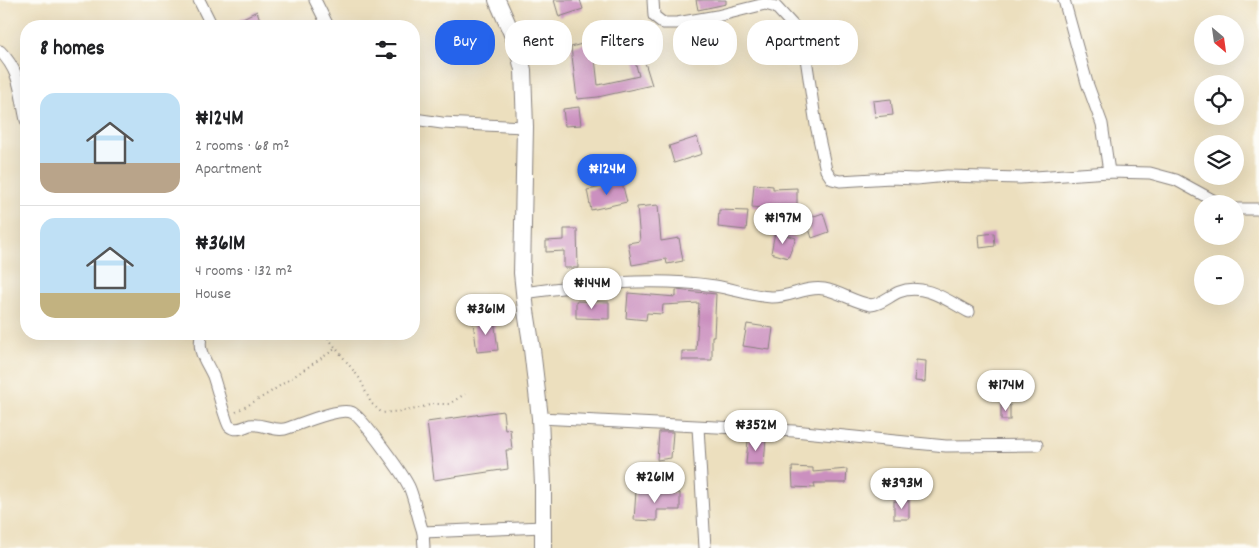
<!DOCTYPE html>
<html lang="en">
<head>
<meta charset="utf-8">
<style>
	:root { --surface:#fff; --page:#f2f2f2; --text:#202124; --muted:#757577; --line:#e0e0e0; --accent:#2563eb }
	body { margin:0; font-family:Dekko,sans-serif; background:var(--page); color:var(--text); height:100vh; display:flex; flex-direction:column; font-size:19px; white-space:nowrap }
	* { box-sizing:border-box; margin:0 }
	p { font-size:16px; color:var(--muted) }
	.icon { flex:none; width:28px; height:28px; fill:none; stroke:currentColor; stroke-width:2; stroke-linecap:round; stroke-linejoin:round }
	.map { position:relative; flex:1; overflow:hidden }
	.side { position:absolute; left:20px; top:20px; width:400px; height:320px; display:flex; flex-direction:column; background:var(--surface); border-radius:20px; box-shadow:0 5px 20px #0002 }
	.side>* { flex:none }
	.top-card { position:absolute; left:435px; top:20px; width:475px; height:45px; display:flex; gap:10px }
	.needle { width:32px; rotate:151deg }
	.buttons { position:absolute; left:1194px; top:15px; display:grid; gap:10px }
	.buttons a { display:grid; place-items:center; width:50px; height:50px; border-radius:50%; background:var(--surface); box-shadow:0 5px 20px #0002; font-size:25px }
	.price { position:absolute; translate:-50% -42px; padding:0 11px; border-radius:18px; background:#fff; color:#222; font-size:16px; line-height:32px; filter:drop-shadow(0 1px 2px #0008) }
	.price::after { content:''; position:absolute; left:50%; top:30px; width:15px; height:11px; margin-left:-8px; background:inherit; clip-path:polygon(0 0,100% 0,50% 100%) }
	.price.on { background:var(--accent); color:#fff }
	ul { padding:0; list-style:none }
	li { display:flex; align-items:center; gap:15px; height:125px; padding:0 20px }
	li+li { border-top:1px solid var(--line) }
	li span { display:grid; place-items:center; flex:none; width:140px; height:100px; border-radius:15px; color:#555 }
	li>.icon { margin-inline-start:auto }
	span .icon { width:60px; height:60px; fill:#fffc; stroke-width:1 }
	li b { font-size:21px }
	h2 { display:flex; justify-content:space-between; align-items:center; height:60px; padding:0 20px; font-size:21px }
	.pill { padding:0 18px; border-radius:20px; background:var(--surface); box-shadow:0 5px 20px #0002; font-size:18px; line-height:45px }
	.pill.on { background:var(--accent); color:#fff }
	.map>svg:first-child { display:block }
</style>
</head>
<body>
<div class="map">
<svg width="1259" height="548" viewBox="0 0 1259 548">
	<rect width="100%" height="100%" fill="#fdfcf7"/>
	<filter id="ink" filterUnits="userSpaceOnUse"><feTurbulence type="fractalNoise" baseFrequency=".02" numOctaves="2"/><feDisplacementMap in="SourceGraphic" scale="10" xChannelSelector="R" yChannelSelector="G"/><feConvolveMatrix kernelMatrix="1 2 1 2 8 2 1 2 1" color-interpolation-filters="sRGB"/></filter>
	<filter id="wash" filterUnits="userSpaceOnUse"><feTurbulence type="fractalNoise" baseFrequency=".0096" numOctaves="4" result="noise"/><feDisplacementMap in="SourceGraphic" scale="20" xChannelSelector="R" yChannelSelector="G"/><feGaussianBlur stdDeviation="1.12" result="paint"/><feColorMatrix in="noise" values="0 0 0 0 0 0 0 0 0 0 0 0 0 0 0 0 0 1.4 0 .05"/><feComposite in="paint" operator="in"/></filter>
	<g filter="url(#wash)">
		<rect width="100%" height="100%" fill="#ecdfbe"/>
		<g id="blocks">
			<!-- building -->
			<g fill="#cb90bf">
				<path d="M554,0H580L583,9L559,17Z"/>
				<path d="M696,0H726V4L698,10Z"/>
				<path d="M257,11L262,26H227Z"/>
				<path d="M593,41L598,85L639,76L634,58L643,56L652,85L598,97L577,99L571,47Z"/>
				<path d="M891,99L893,115L875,117L873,101Z"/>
				<path d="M579,107L581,125L565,126L563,109Z"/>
				<path d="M697,137L702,154L674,163L669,146Z"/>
				<path d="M622,183L627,202L591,210L587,190Z"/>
				<path d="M754,184L773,186V189L797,188V209L779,210L752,207Z"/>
				<path d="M658,205L661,241L679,238L683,261L667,264L666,259L632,265L628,243L640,241L637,207Z"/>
				<path d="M719,210L748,211L746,230L718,227Z"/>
				<path d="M823,213L829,232L812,238L806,219Z"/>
				<path d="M564,229H577L578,268H564V251L546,252V241L564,240Z"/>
				<path d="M775,232L796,238L788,258L771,253Z"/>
				<path d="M994,233L995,246L980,248L979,235Z"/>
				<path d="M676,290L716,294L714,336H712V360H682V351H696L699,303L663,305L662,314L647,313L646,320L626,318L628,293L676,297Z"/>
				<path d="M576,301L609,302V319L576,318Z"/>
				<path d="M494,319L498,350L477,352L473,322Z"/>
				<path d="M747,324L773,328L770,350L743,346Z"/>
				<path d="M916,360L926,361L925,382L915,381Z"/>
				<rect x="1001" y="405" width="9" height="15"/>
				<path d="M503,411L505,430L510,429L512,450H506L508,469L434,480L427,422Z"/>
				<path d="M659,432H673L671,458L657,460Z"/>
				<path d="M766,439L764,464H746L748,440Z"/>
				<path d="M792,467L813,468V472L847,469L846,483H814L815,488L793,487Z"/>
				<path d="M636,491L680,493V510H657V521L634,520Z"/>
				<rect x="894" y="501" width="15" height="18"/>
			</g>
		</g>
	</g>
	<g filter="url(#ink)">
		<use href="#blocks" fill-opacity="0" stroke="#87807c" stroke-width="1"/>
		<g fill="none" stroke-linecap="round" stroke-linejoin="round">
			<!-- street casing -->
			<g stroke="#87807c" stroke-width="13">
				<g id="street">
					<path d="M199,0L212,26"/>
					<path d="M315,0L328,26"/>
					<path d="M653,0L654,16L663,23H677L717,16L765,4L776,7L799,32L804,45L816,125L826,170L832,179L840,181L891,178L916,179L947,176L1020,178L1109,172L1150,173L1176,180L1220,204"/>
					<path d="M1064,0L1087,83L1102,124L1109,172"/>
					<path d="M0,51C21,72 20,93 26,120"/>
					<path d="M414,119L442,123L525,127"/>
					<path d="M1235,209H1259"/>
					<path d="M524,293C587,284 651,277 715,286C734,289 752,296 771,297C789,298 806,286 824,289C840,292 854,302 871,305C882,304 889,296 899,292C924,282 948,301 969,312"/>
					<path d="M202,334C196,350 206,361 213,376C216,384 226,423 229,426C236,432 243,427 250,425C263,423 276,433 288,428C301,424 341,406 353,413C363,419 405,476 410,489C415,502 418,518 423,532L543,527"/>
					<path d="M540,418L794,431L946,446L1037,445"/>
					<path d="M698,427L705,548"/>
					<path d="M423,532L424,548"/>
				</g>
			</g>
			<!-- secondary casing -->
			<g stroke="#87807c" stroke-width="18">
				<path id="secondary" d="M497,0L517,45L523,70L525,127L522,273L526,311L532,349L540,418L543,485V548"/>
			</g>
			<!-- path -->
			<g stroke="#87807c" stroke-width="2" stroke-dasharray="1 4" stroke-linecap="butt">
				<path d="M325,334L360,379L371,403L382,413L412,410L433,404H449L465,394"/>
				<path d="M236,412L269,393L335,349"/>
			</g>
			<!-- street -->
			<use href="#street" stroke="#fff" stroke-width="11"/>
			<!-- secondary -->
			<use href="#secondary" stroke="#fff" stroke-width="16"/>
		</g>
	</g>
</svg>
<div class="buttons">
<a><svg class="needle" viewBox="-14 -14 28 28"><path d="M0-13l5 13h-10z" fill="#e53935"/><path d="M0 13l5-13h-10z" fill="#757577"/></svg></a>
<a><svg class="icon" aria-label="locate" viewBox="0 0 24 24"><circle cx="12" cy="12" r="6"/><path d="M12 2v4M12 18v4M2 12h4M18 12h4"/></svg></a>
<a><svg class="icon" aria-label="layers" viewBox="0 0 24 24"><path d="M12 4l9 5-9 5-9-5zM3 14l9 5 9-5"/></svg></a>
<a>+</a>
<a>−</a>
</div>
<b class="price on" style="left:607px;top:196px">₦124M</b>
<b class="price" style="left:783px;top:245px">₦197M</b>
<b class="price" style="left:592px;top:310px">₦144M</b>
<b class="price" style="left:486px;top:336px">₦361M</b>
<b class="price" style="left:1006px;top:412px">₦174M</b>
<b class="price" style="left:756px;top:452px">₦352M</b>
<b class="price" style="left:655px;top:504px">₦261M</b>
<b class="price" style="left:902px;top:510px">₦393M</b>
<div class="top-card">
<a class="pill on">Buy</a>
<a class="pill">Rent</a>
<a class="pill">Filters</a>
<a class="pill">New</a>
<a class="pill">Apartment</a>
</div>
<section class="side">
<h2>8 homes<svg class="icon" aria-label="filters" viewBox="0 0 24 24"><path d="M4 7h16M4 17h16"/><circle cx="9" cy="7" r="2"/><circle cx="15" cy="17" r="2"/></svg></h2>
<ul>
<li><span style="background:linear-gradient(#bfe0f5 70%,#b9a48a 0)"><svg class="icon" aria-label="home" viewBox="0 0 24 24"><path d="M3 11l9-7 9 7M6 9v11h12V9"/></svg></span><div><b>₦124M</b><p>2 rooms · 68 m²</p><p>Apartment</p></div></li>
<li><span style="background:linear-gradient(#bfe0f5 75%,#c2b280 0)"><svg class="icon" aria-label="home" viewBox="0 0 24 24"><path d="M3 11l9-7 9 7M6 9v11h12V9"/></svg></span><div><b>₦361M</b><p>4 rooms · 132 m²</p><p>House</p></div></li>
</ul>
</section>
</div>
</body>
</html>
